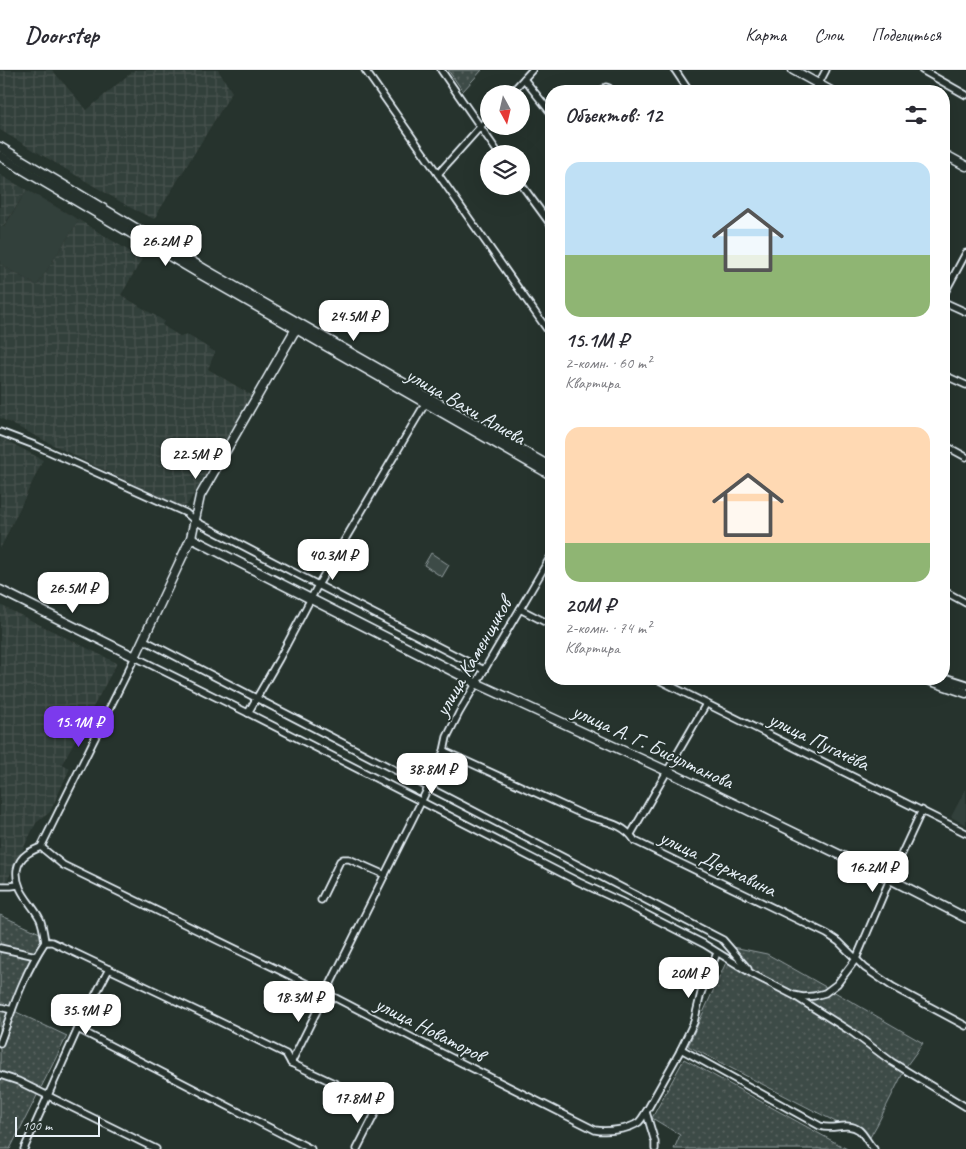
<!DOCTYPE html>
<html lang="ru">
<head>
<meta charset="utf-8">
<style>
	:root { --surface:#fff; --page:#f7f7f7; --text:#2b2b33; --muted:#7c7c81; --line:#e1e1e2; --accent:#7c3aed }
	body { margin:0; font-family:Caveat,sans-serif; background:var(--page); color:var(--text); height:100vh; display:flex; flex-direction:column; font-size:19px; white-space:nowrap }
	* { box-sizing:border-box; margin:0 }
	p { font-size:16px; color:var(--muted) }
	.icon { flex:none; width:28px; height:28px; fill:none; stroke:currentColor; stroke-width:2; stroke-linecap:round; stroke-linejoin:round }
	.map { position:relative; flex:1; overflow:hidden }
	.details { position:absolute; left:545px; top:15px; width:405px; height:600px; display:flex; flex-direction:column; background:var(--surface); border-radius:20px; box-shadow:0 5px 20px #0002 }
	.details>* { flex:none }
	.needle { width:32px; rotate:172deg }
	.tools { position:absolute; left:480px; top:15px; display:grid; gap:10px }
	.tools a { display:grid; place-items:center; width:50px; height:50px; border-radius:50%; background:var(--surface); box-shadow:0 5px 20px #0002; font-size:25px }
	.scale { position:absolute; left:15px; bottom:12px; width:85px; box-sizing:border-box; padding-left:5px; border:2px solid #e8f1f8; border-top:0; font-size:14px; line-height:18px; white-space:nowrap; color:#e8f1f8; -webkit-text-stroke:4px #26332d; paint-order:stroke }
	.price { position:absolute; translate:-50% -42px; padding:0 11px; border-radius:10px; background:#fff; color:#222; font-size:16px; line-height:32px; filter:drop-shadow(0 1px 2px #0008) }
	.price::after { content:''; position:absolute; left:50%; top:30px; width:15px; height:11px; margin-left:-8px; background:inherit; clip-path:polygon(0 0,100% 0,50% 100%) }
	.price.current { background:var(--accent); color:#fff }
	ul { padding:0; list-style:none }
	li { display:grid; align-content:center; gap:10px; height:265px; padding:0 20px }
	li span { display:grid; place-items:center; height:155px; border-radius:15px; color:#555 }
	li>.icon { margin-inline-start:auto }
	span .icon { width:90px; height:90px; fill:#fffc; stroke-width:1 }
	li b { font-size:21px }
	h2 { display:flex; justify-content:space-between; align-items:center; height:60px; padding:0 20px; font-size:21px }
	header { display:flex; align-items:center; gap:30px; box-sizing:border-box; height:70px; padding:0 25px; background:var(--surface); border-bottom:1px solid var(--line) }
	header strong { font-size:24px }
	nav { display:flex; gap:28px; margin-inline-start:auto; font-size:18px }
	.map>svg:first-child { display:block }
</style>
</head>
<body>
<header>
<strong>Doorstep</strong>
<nav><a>Карта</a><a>Слои</a><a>Поделиться</a></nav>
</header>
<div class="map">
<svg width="966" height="1079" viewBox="0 0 966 1079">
	<defs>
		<pattern id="industrial-grid" width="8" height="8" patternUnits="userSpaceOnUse" patternTransform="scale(1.25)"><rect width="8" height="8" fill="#333f3a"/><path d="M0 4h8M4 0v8" fill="none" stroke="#47524e"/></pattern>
		<pattern id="grass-dots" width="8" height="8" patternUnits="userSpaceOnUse" patternTransform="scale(1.25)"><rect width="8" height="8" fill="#3e4b47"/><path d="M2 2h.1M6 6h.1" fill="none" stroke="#5a6562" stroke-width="1.8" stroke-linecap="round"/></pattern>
	</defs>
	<rect width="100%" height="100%" fill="#26332d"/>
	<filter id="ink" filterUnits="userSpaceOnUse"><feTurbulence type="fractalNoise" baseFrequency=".02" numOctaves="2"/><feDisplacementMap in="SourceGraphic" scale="10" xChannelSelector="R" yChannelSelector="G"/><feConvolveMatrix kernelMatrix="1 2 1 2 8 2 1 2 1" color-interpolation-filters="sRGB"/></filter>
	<g filter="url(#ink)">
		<!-- built -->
		<g fill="#333f3a">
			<path d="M27,120L79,150L37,216L0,194V159L1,157H4Z"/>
			<path d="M966,718V755L951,747Z"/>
		</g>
		<!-- industrial -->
		<g fill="url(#industrial-grid)">
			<path d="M0,0H52L87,40L134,0H218L232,22L154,149L131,138L0,60Z"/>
			<path d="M0,105L27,120L3,157H1L0,159Z"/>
			<path d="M79,150L142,189L121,225L164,251L162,255L181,267L186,264L215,282L208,299L253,326L187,435L182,437L91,394L0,348V194L37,216Z"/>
			<path d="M0,367L43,390L0,479Z"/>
			<path d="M0,535L117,593L62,694L70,698L50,742L36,753L5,815L0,813Z"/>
		</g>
		<!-- grass -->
		<g fill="url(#grass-dots)" stroke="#939ea0">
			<path d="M448,0H482L463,21Z"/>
			<path d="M0,845L51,868L12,940L67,966L10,1079H0Z"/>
			<path d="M733,877L767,884L840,925L923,973L907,995L877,1055L869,1069L688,976Z"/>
			<path d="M684,989L847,1079H674L680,1065L652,1048Z"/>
		</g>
		<!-- garden -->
		<path fill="#3e4b47" stroke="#939ea0" d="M431,483L449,495L442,507L424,495Z"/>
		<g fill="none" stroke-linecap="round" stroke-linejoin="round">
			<!-- street casing -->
			<g stroke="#e8f1f8" stroke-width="9">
				<g id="street">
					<path d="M365,0L551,265"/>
					<path d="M441,0L499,84"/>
					<path d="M675,0L689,21"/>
					<path d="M922,0L966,25"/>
					<path d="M524,9L551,43"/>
					<path d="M601,21L606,17L609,18L611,21"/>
					<path d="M815,21L826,0"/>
					<path d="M510,24L532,0"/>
					<path d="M438,104L489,47"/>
					<path d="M521,114L551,155"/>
					<path d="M944,224L966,183"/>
					<path d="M944,232L966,242"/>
					<path d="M944,305L966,315"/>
					<path d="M0,362L37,376L186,443L195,451L318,515L484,600"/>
					<path d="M944,375L966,387"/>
					<path d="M944,521L966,533"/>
					<path d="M520,539L551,555"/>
					<path d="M144,570L723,870L748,899"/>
					<path d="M657,609L966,763"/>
					<path d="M248,643L279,589L318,515L425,334"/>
					<path d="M444,681L584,745C603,752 623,752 635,771L827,864L839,872L865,898L893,917L966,956"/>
					<path d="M631,764L706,634"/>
					<path d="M41,777L63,795L326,923L434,979L595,1060C606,1062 629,1060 639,1052C642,1049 644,1045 646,1042"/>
					<path d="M0,816H11L18,815"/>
					<path d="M321,830L340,791L343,789H349L385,805"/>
					<path d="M45,872H52L212,948L286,984L291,993L334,1013L378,1038L357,1079"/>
					<path d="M0,878L36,886"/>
					<path d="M796,927L853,963L892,992L966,1037"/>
					<path d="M0,937L12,940"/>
					<path d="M78,959L311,1079"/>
					<path d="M0,973C13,938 24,903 45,872C44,865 43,856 40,849C32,833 15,821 17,800C18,794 21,788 27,784C31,781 36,779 41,777L135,587L248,643L579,812L620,831L704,874L754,905L793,925L803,927L814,926L825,923L837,914L856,889L890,809L922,740"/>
					<path d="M681,979L820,1056C833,1061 847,1051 859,1060C865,1065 868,1074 874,1079"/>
					<path d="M291,993L428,718L444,681L447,667L459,643L551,486"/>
					<path d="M0,1005L18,1011L156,1079"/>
					<path d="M24,1079L80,954L109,899"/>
					<path d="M655,1079V1072L646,1042L679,983L694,952L701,923L717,883"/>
				</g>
			</g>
			<!-- secondary casing -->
			<g stroke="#e8f1f8" stroke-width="11">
				<g id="secondary">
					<path d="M793,0L831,21"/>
					<path d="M0,77L206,200L551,397"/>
					<path d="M944,84L966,96"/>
					<path d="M0,86L200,204L551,405"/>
					<path d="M191,468L476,613L667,701L890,809L966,848"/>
					<path d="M0,520L135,587L191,468L200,426L298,255"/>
					<path d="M944,608L966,615"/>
					<path d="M925,609L966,623"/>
				</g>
			</g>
			<!-- street -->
			<use href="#street" stroke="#26332d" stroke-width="5.5"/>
			<!-- secondary -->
			<use href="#secondary" stroke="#26332d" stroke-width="8"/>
		</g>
	</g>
	<g text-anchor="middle" stroke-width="4" stroke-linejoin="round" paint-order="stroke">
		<!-- street labels -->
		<g font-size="21" fill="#e8f1f8" stroke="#26332d">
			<text transform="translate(466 336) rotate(30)" y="7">улица Вахи Алиева</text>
			<text transform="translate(473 587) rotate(-60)" y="7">улица Каменщиков</text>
			<text transform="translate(819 671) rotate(26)" y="7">улица Пугачёва</text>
			<text transform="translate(653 676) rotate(25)" y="7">улица А. Г. Бисултанова</text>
			<text transform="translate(718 793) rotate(26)" y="7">улица Державина</text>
			<text transform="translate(430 959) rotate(27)" y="7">улица Новаторов</text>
		</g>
	</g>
</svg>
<div class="tools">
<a><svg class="needle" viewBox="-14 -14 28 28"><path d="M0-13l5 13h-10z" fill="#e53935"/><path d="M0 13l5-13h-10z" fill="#7c7c81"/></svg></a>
<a><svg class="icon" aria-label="layers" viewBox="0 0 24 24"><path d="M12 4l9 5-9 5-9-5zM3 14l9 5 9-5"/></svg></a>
</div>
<div class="scale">100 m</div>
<b class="price" style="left:166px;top:197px">26.2M ₽</b>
<b class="price" style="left:354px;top:272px">24.5M ₽</b>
<b class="price" style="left:196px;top:410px">22.5M ₽</b>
<b class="price" style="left:333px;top:511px">40.3M ₽</b>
<b class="price" style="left:73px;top:544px">26.5M ₽</b>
<b class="price current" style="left:79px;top:678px">15.1M ₽</b>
<b class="price" style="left:432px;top:725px">38.8M ₽</b>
<b class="price" style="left:873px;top:823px">16.2M ₽</b>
<b class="price" style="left:689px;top:929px">20M ₽</b>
<b class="price" style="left:299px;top:953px">18.3M ₽</b>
<b class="price" style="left:86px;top:966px">35.9M ₽</b>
<b class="price" style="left:358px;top:1054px">17.8M ₽</b>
<section class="details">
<h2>Объектов: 12<svg class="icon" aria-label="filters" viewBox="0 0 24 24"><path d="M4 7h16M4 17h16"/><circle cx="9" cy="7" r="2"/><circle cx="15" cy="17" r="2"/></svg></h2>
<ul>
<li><span style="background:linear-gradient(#bfe0f5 60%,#8fb573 0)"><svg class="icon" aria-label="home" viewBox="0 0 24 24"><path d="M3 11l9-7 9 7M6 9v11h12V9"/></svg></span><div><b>15.1M ₽</b><p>2-комн. · 60 m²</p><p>Квартира</p></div></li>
<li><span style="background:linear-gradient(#ffd9b3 75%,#8fb573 0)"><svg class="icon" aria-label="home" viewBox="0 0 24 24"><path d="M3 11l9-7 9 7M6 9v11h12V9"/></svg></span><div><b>20M ₽</b><p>2-комн. · 74 m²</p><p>Квартира</p></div></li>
</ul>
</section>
</div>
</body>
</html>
